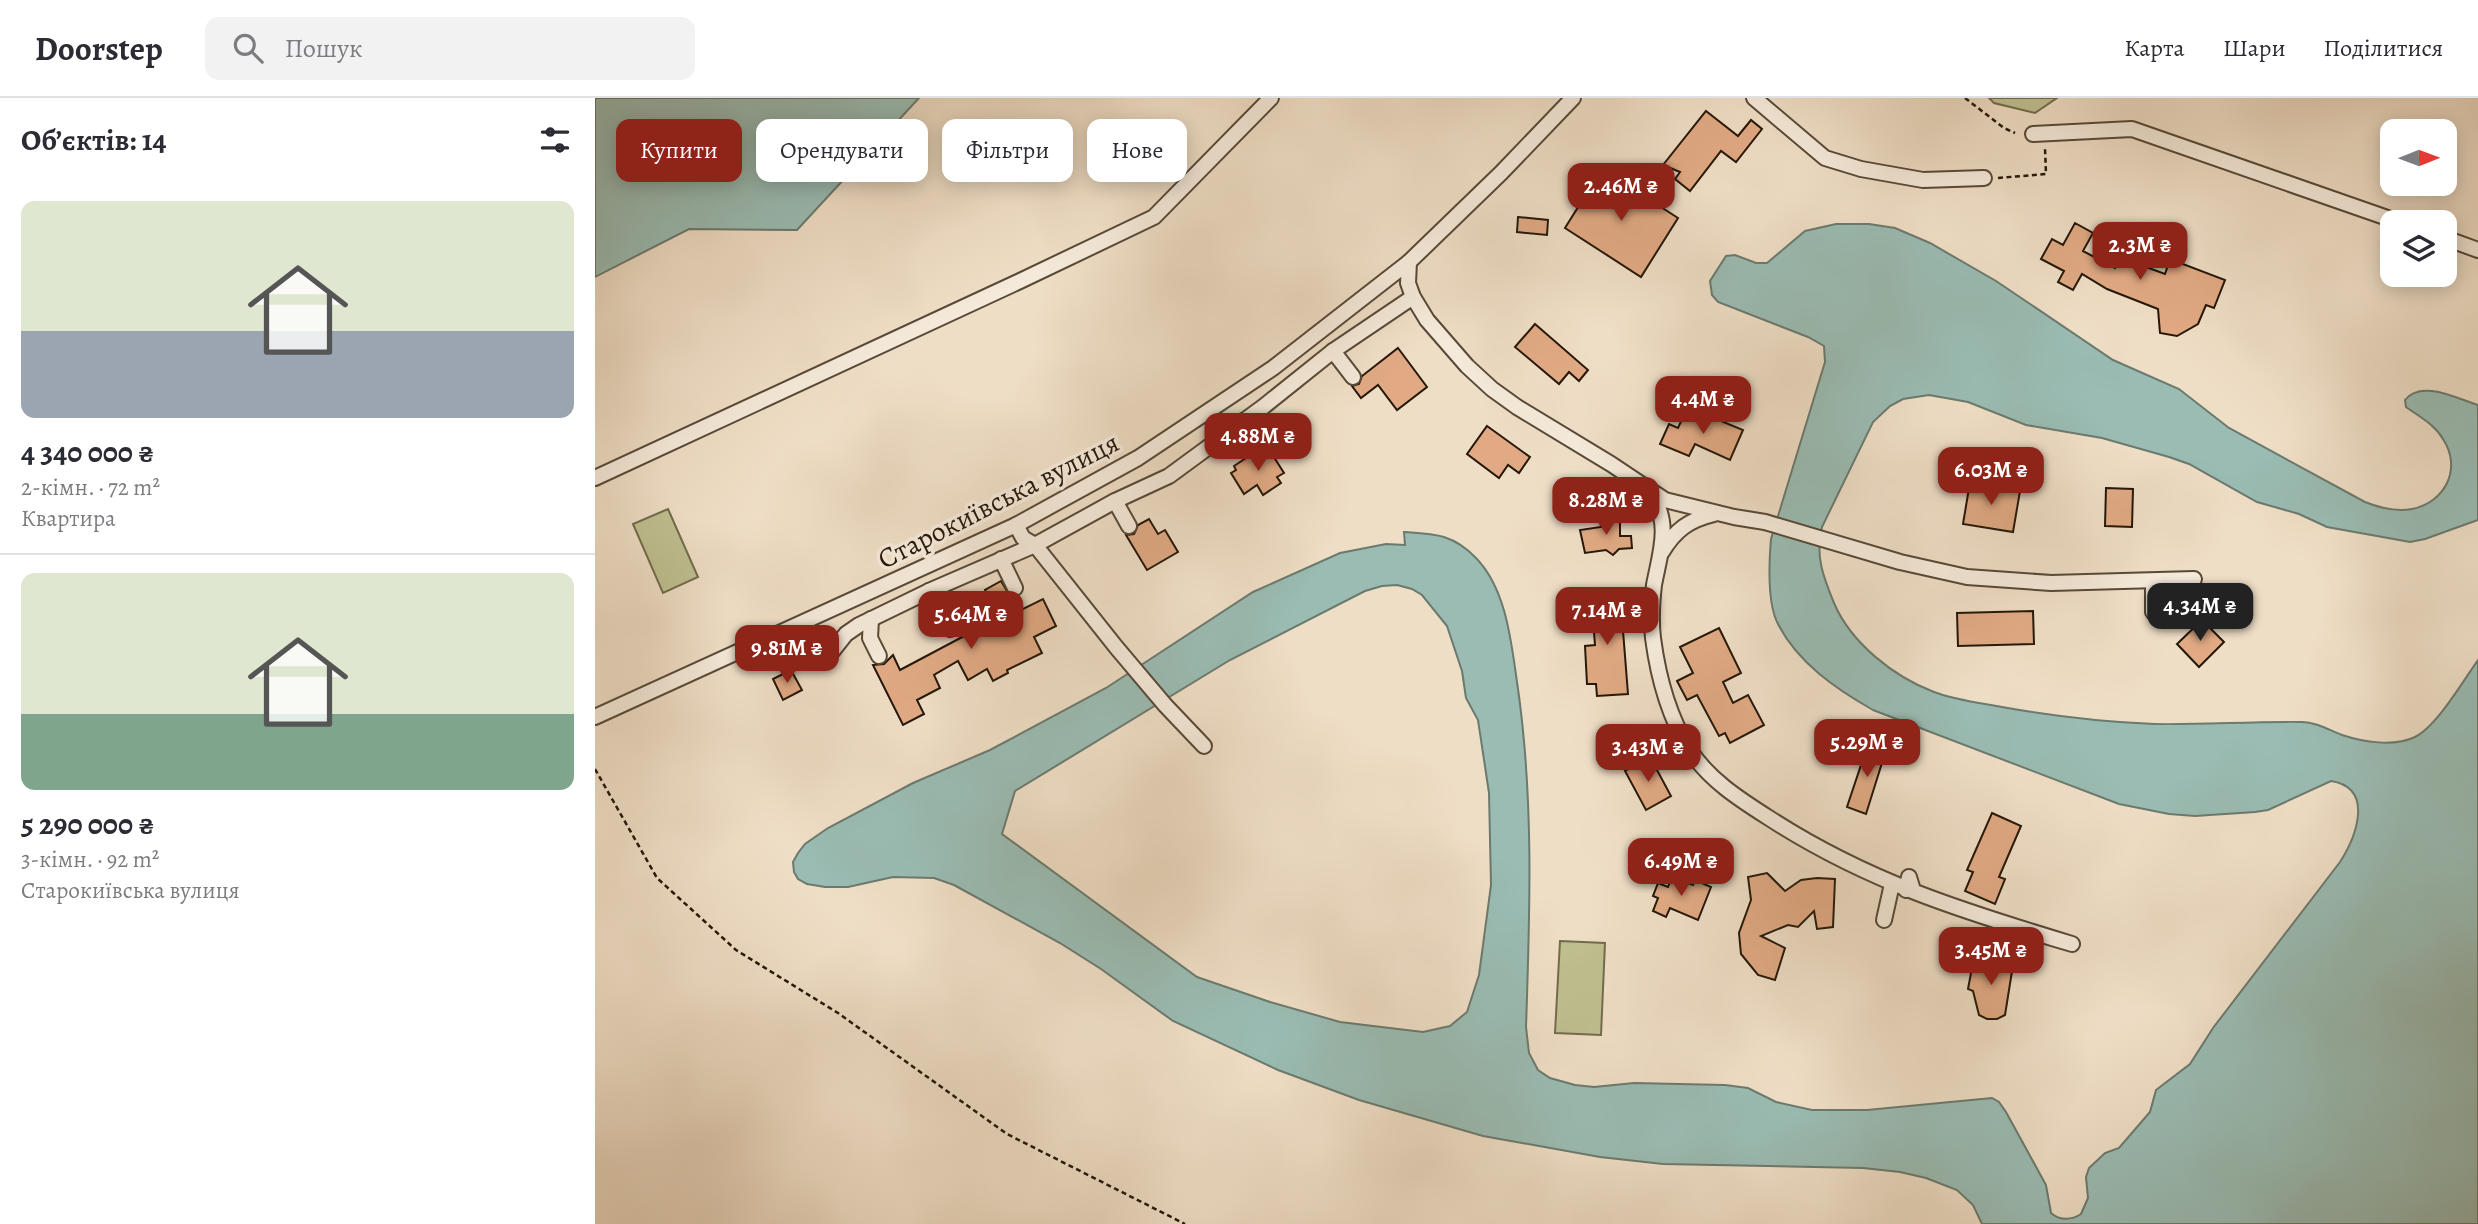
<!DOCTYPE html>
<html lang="uk">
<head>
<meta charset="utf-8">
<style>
	:root { --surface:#fff; --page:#f2f2f3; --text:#2b2b33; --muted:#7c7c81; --line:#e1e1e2; --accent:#8f2418 }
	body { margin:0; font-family:Alegreya,serif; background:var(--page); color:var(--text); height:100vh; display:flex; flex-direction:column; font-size:26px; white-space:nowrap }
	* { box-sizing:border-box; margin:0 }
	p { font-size:23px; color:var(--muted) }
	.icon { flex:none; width:38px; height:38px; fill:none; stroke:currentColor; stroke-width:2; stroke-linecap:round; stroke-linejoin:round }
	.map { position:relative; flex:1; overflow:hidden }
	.drawer { display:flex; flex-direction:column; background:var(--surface); width:595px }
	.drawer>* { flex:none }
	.guide { position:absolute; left:21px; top:21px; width:665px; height:63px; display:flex; gap:14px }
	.needle { width:46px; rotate:89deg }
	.fabs { position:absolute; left:1785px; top:21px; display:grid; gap:14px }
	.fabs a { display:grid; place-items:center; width:77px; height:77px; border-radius:14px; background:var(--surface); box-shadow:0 4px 18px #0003; font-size:35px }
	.price { position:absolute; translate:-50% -60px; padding:0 16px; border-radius:14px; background:var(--accent); color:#fff; font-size:23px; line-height:46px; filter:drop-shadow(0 2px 4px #0008) }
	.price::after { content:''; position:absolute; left:50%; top:42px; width:21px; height:16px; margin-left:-10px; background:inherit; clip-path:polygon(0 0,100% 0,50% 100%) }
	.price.on { background:#222; color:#fff }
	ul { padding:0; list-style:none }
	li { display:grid; align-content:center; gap:14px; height:371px; padding:0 21px }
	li+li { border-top:2px solid var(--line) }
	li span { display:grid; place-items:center; height:217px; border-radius:14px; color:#555 }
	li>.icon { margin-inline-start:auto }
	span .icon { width:126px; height:126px; fill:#fffc; stroke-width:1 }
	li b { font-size:30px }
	h2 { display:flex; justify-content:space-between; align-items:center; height:84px; padding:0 21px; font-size:30px }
	.pill { padding:0 24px; border-radius:14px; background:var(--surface); box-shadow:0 4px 18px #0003; font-size:24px; line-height:63px }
	.pill.on { background:var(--accent); color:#fff }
	header { display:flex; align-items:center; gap:42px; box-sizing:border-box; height:98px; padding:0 35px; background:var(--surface); border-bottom:2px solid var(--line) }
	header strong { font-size:33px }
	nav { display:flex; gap:38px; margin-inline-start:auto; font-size:24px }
	.search { width:490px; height:63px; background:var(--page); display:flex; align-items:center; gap:18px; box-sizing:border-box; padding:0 24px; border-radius:14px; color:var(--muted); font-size:26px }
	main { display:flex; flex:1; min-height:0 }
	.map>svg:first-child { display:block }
</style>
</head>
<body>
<header>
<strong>Doorstep</strong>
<div class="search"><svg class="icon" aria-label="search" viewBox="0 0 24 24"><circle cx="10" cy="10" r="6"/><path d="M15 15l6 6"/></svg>Пошук</div>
<nav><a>Карта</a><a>Шари</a><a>Поділитися</a></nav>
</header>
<main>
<section class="drawer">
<h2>Об’єктів: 14<svg class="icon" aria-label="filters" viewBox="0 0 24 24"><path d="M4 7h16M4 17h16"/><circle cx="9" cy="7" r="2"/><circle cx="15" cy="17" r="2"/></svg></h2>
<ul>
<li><span style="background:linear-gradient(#dfe7d0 60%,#9aa5b1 0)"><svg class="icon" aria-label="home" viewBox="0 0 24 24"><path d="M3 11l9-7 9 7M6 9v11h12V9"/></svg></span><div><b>4 340 000 ₴</b><p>2-кімн. · 72 m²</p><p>Квартира</p></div></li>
<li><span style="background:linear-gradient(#dfe7d0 65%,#7fa58c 0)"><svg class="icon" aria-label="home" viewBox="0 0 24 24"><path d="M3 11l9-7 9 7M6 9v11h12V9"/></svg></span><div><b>5 290 000 ₴</b><p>3-кімн. · 92 m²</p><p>Старокиївська вулиця</p></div></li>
</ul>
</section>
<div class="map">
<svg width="1883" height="1126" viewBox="0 0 1883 1126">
	<rect width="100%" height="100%" fill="#efdec6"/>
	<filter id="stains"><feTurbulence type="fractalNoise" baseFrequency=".00286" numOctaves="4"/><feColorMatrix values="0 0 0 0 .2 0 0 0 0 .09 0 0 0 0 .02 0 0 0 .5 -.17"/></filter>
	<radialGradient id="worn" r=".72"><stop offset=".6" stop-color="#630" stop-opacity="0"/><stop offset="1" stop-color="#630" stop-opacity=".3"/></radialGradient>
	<!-- green -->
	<g fill="#bfc091" stroke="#726c4d" stroke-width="2">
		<path d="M1394,0H1462L1440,15L1399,5Z"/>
		<path d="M73,411L103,479L68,495L38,426Z"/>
		<path d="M965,843L1010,845L1006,937L960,935Z"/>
	</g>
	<!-- water -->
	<g fill="#9abcb3" stroke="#6b7a6f" stroke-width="2" fill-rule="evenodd">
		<path d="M0,0H324L202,132L94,131L0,179Z"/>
		<path d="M1241,126H1274L1300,130L1335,145L1401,183L1518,262L1584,291L1634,330L1770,404C1785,410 1801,414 1817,411C1851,404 1867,370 1848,341C1839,326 1825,319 1811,309L1810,302C1826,281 1863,301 1883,307V422L1830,441L1815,444L1732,429L1704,416L1662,404L1594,366L1574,359L1507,340L1431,327L1373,304L1334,297L1308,301L1295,308L1278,324L1227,429C1220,458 1228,478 1239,505C1256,545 1299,579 1339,594C1360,602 1385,605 1407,609C1457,618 1508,624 1559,626C1608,627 1658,623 1707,624C1721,624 1734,632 1747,637C1768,644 1799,649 1820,639C1842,628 1868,583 1883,562V1126H1387L1378,1107L1362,1092L1331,1080L1305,1074L1268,1070L1068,1066L1005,1059L888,1038L764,1002L683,972L578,923L506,871L465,845L359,787L339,780L298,779L253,789H230L212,786L203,781L199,774L198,764L203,755L210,746L233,730L318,685L395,652L511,590L658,494L745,455L791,446L810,447L809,434C840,436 858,436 881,460C911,491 916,542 922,584C939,698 935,813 931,929L934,955L943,972L955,980L980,987L999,989L1039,985L1130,987L1153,990L1181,1004L1217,1012H1272L1397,1000L1404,1004L1411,1014L1451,1087L1456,1115C1465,1123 1477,1122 1486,1116L1493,1100L1491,1079L1494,1070L1510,1055L1524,1050L1555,1014L1561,992L1595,966L1618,930L1745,764C1761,739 1780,690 1736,683L1673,712L1660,714L1600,718L1574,716L1524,706L1278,612C1241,591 1203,565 1183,526C1172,505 1174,465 1176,441L1230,264L1229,248L1213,239L1123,204L1117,197L1115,183L1131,158L1140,157L1161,165H1172L1210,133ZM802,487L817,491L827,497L852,528L867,573L871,600L883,622L894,695L896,787L884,877L872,914L855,928L828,934L745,924L675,904L602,879L407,736L420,693L635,562L770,493L787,488Z"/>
	</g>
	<!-- building -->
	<g fill="#e1aa84" stroke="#241709" stroke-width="2">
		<path d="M1111,13L1143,38L1156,22L1167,31L1141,64L1126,53L1095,93L1080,81L1085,74L1068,67Z"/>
		<path d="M1007,71L1083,120L1046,179L970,130Z"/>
		<path d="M923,119L953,122L952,137L922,134Z"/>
		<path d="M1480,125L1498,135L1488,153L1520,170L1524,159L1570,176L1575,161L1630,182L1619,210L1611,207L1603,226L1582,238L1565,235L1563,211L1512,191L1487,176L1478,192L1463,184L1469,173L1446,161L1457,141L1468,147Z"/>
		<path d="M940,226L993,272L984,283L974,274L964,286L920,249Z"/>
		<path d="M803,250L832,289L802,312L783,287L766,300L757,288L764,286L767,278Z"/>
		<path d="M1090,315L1111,325L1114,318L1148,332L1135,362L1100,346L1094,358L1065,346L1074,326L1083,330Z"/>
		<path d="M892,328L935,359L924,375L913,367L904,380L872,356Z"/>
		<path d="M675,353L689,375L682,379L686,385L668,397L662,387L649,396L636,375L641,372L639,368L660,354L668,357Z"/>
		<path d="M1375,384L1425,393L1418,434L1368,426Z"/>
		<path d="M1511,390L1538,391L1537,429L1510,428Z"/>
		<path d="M1025,419V438H1036L1037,450L1024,451L1018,457L1011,452L990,455L985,432L1006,429L1005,421Z"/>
		<path d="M554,421L563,436L570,432L583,454L552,472L531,437L539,436L543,427Z"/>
		<path d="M406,483L424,513L448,501L461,528L439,539L447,555L412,572L413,575L398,583L392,571L373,582L363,563L339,577L345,590L322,602L329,616L308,627L278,567L289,566L298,557L305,572L371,537L364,524L397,506L390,492Z"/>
		<path d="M1030,497L1031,520H1027L1033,596L1002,598L1001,586H992L990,548L1000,547L998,521L992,522V507L1001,506V498Z"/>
		<path d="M1438,513L1439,546L1363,548L1362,515Z"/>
		<path d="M1607,522L1629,544L1604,569L1582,546Z"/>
		<path d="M1124,530L1146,575L1128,584L1138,605L1153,597L1169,627L1135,645L1130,635L1124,638L1102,597L1092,602L1082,583L1098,575L1085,549Z"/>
		<path d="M196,572L207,592L188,602L178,581Z"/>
		<path d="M1273,646L1291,652L1271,716L1252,709Z"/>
		<path d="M1055,659L1076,698L1051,712L1030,673Z"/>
		<path d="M1397,715L1426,728L1404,779L1410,781L1400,806L1370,793L1378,774L1372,772Z"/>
		<path d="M1172,775L1190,793L1206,782L1222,780L1240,781L1238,829L1222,831L1219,813L1203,829L1193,827L1166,838L1190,850L1180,882L1163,877L1146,856L1144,835L1156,802L1153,779Z"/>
		<path d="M1077,779L1098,787L1100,782L1116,789L1103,822L1075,810L1071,819L1058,813L1063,800L1058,798L1063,785L1073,789Z"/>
		<path d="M1379,859L1418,867L1410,917L1402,921H1392L1384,917L1378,893L1373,891Z"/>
	</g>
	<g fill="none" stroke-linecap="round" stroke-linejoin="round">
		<!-- minor casing -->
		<g stroke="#574938" stroke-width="18">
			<g id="minor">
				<path d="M1159,0L1230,60L1266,71L1328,82L1389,80"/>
				<path d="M1438,36L1537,31L1804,124"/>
				<path d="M1850,140L1883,152"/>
				<path d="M814,164L813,185L818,199L832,222L872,268L897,291L922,309L1016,366L1070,402L1139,419L1170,424L1305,464L1372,479L1456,485L1599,481"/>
				<path d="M738,253L758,279"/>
				<path d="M648,323L667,347"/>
				<path d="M0,380L425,183L559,119L676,0"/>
				<path d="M1055,395C1077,424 1065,455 1059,487C1057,504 1056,523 1058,540C1063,578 1073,617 1094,651C1113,681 1144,701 1174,720C1271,783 1367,813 1477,846"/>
				<path d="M520,403L534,428"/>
				<path d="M421,427L428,440L440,447L521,549L570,607L609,648"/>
				<path d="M1067,454C1080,432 1094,422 1119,416"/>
				<path d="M406,461L420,490"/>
				<path d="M1558,484V514"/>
				<path d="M334,493L355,531"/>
				<path d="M276,521L275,540L284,558"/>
				<path d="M232,560L251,536L264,527L334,493L440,447L520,403L574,378L668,309L738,253L818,199"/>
				<path d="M0,619L421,427L543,360L678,270L814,164L906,75L978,0"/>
				<path d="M1311,792L1314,779L1317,789"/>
				<path d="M1289,822L1297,786"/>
			</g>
		</g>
		<!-- path -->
		<g stroke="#241709" stroke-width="2.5" stroke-dasharray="5 3.5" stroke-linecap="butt">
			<path d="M1370,0L1409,30L1420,35"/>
			<path d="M1403,80L1451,76L1450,50"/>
			<path d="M0,671L62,780L141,852L243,915L412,1036L590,1126"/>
		</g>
		<!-- minor -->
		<use href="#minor" stroke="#f5eada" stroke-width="14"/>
	</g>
	<g text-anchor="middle" stroke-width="7" stroke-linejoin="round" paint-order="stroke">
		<!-- street labels -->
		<g font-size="28" fill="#241709" stroke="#f5eada">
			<text transform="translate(403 402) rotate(-27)" y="10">Старокиївська вулиця</text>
		</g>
	</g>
	<rect width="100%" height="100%" filter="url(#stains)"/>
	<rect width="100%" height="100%" fill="url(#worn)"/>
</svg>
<div class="fabs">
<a><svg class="needle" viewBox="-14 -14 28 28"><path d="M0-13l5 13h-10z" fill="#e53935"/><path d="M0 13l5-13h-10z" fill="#7c7c81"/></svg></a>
<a><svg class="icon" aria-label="layers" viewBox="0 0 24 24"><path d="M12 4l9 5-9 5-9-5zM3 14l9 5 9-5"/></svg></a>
</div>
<b class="price" style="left:1026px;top:125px">2.46M ₴</b>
<b class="price" style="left:1545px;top:184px">2.3M ₴</b>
<b class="price" style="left:1108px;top:338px">4.4M ₴</b>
<b class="price" style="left:663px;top:375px">4.88M ₴</b>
<b class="price" style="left:1396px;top:409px">6.03M ₴</b>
<b class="price" style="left:1011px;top:439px">8.28M ₴</b>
<b class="price on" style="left:1605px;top:545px">4.34M ₴</b>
<b class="price" style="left:1012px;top:549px">7.14M ₴</b>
<b class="price" style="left:376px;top:553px">5.64M ₴</b>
<b class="price" style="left:192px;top:587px">9.81M ₴</b>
<b class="price" style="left:1272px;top:681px">5.29M ₴</b>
<b class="price" style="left:1053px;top:686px">3.43M ₴</b>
<b class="price" style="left:1086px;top:800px">6.49M ₴</b>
<b class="price" style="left:1396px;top:889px">3.45M ₴</b>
<div class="guide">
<a class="pill on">Купити</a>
<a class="pill">Орендувати</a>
<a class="pill">Фільтри</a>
<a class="pill">Нове</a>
</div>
</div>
</main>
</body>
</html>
